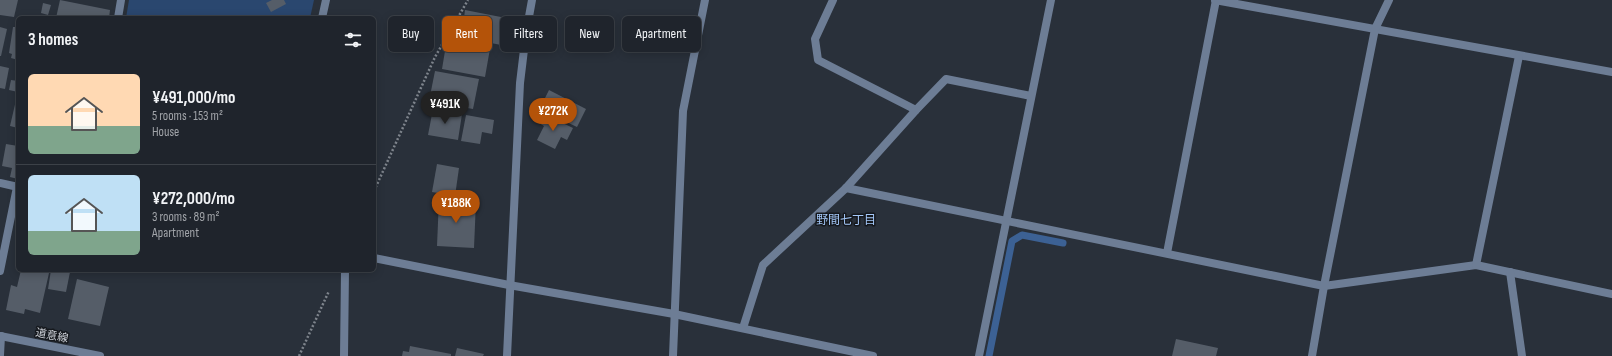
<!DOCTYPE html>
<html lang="en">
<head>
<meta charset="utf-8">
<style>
	:root { --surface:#1f242c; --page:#272c34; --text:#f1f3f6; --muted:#a1a4a9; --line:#3c4148; --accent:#b45309 }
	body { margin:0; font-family:"Sofia Sans Condensed","Noto Sans JP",sans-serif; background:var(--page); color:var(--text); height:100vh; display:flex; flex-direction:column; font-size:15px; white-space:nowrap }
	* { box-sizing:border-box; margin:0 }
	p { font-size:13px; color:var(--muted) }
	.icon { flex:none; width:22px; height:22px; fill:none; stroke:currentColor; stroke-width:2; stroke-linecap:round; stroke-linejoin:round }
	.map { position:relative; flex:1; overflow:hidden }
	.panel { position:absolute; left:16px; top:16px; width:360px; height:256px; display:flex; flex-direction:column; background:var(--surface); border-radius:6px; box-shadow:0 2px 10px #0003,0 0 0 1px var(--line) }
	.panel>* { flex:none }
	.hud { position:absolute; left:388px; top:16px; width:380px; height:36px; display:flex; gap:8px }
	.price { position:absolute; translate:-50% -34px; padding:0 9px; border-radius:14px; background:var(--accent); color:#fff; font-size:13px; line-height:26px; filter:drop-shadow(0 1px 2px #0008) }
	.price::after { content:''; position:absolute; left:50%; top:24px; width:12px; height:9px; margin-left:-6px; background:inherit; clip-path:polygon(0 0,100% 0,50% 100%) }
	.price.current { background:#222; color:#fff }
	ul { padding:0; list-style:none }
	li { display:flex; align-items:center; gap:12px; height:100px; padding:0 12px }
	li+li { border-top:1px solid var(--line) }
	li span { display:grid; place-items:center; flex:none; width:112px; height:80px; border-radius:6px; color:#555 }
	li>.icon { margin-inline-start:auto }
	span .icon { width:48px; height:48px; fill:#fffc; stroke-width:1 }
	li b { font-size:17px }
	h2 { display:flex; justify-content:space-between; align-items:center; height:48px; padding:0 12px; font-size:17px }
	.pill { padding:0 14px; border-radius:6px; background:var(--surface); box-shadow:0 2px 10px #0003,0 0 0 1px var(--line); font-size:14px; line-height:36px }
	.pill.current { background:var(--accent); color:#fff }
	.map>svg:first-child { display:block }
</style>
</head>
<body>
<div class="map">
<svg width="1612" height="356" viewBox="0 0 1612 356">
	<rect width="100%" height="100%" fill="#29303a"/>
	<!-- green -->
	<path fill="#2a476f" d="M129,0H314L310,18H126Z"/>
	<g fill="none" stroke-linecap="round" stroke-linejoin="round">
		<!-- stream -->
		<path stroke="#3c6194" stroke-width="7" d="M989,356L1012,241L1022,235L1063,243"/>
	</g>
	<!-- building -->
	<g fill="#555d68">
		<path d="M0,0H18L14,17L0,15Z"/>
		<path d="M60,0L110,10L109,18H56Z"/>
		<path d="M272,0H284L286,4L271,12L266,3Z"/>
		<path d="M43,3L51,5L48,15L41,13Z"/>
		<path d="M465,10L506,18L501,45L491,43L485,77L442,69L446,45L453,46L457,25L463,26Z"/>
		<path d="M17,21L18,22V60L11,58L12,54L9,53L13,27H16Z"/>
		<path d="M0,27L7,29L1,56H0Z"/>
		<path d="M0,66L9,68L5,89L0,88Z"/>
		<path d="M435,71L479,79L473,109L429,101Z"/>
		<path d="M11,80L18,81V92L9,90Z"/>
		<path d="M549,90L586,109L577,127L558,118L561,112L553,108L554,105L544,100Z"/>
		<path d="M17,96H18V128L10,126Z"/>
		<path d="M433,109L462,114L458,140L428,135Z"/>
		<path d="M544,114L573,128L567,140L561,137L555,149L537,140L544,126L539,123Z"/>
		<path d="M466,115L494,120L492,134L482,132L480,144L461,141Z"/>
		<path d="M6,144L18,146V179L10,177L12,168L2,166Z"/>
		<path d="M437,164L459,168L455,196L432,192Z"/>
		<path d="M439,199L476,201L474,248L437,246Z"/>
		<path d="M21,270H37L49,273L40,313L25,309L24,314L6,310L11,285L17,287Z"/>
		<path d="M51,270L70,272L66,292L48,289Z"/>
		<path d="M77,279L109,287L100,326L68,319Z"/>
		<path d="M1176,339L1218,348L1216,356H1172Z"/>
		<path d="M410,346L451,354V356H402L403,351L409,352Z"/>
		<path d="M457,348L484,354L483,356H455Z"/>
	</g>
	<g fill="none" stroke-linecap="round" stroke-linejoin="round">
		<!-- path -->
		<g stroke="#7e848c" stroke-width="2.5" stroke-dasharray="2 2" stroke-linecap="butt">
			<path d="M374,191L435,57L468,0"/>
			<path d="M299,356L329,291"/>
		</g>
		<!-- minor -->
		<g stroke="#6d7d95" stroke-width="8">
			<path d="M833,0L815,39L818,60L916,110"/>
			<path d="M1215,0L1612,72"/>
			<path d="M118,18L121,0"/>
			<path d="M322,18L326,0"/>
			<path d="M0,183L18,187"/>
			<path d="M846,188L1324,286L1476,265L1612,294"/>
			<path d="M1167,253L1216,0"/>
			<path d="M374,258L509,285L674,314L873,356"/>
			<path d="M1476,265L1519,56"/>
			<path d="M0,271L17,187"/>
			<path d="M1510,272L1522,356"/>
			<path d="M743,328L763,265L846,188L916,110L946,79L1031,96"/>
			<path d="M0,355L1,336"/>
			<path d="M344,356L345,270"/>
			<path d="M673,356L683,111L705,0"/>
			<path d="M979,356L1051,0"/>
			<path d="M1312,356L1324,286L1375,29L1389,0"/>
		</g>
		<!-- tertiary -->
		<g stroke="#6d7d95" stroke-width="8">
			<path d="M0,336L100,356"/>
			<path d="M507,356L520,83L526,33L532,0"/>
		</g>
	</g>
	<g text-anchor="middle" stroke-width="3" stroke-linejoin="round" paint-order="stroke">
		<!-- street labels -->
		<g font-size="11" fill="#d0d4db" stroke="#15181d">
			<text transform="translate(52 335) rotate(11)" y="4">道意線</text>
		</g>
		<!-- neighbourhood labels -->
		<g font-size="12" fill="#a4c8f9" stroke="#15181d">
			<text x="846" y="224">野間七丁目</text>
		</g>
	</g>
</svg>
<b class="price current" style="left:445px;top:125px">¥491K</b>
<b class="price" style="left:553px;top:132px">¥272K</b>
<b class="price" style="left:456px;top:224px">¥188K</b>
<div class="hud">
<a class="pill">Buy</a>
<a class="pill current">Rent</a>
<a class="pill">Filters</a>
<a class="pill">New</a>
<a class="pill">Apartment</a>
</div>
<section class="panel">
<h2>3 homes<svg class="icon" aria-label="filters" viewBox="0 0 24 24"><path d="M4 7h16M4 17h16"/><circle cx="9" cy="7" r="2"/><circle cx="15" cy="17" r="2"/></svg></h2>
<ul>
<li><span style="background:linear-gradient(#ffd9b3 65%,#7fa58c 0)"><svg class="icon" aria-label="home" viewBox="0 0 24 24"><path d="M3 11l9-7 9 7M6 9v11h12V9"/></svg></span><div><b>¥491,000/mo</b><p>5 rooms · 153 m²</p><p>House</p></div></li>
<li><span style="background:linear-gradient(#bfe0f5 70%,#7fa58c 0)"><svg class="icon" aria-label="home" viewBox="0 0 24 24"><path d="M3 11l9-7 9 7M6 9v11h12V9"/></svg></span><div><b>¥272,000/mo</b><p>3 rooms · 89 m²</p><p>Apartment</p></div></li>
</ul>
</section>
</div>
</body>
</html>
